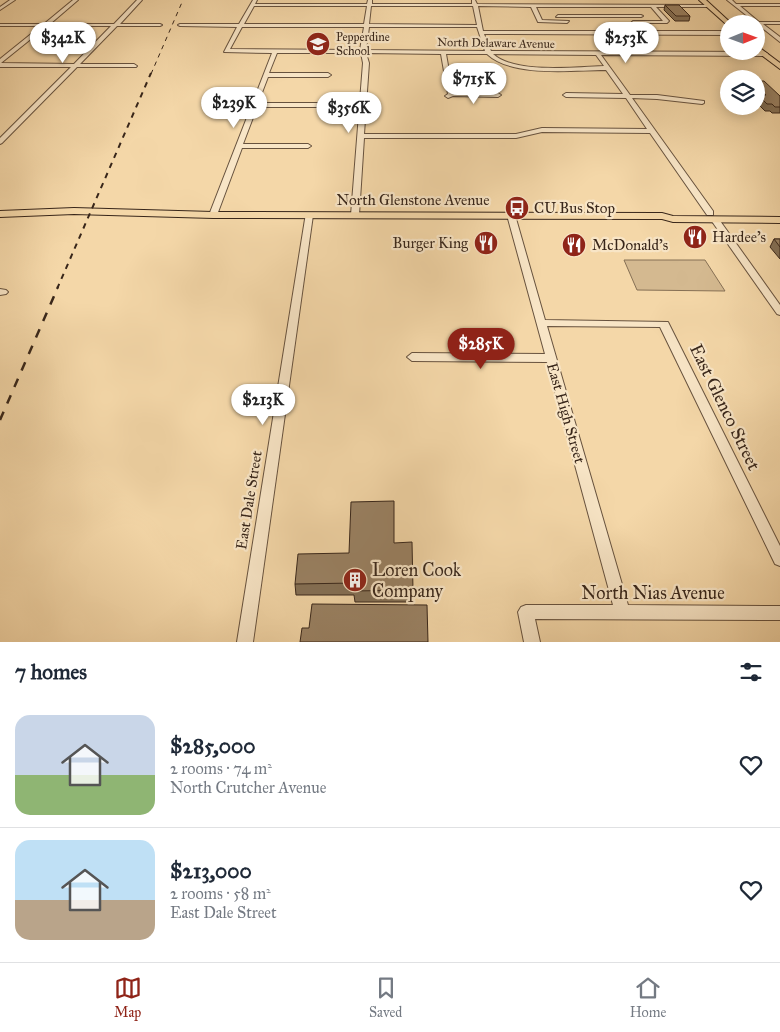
<!DOCTYPE html>
<html lang="en">
<head>
<meta charset="utf-8">
<style>
	:root { --surface:#fff; --page:#f2f2f3; --text:#1f2937; --muted:#747a83; --line:#e0e1e3; --accent:#8f2418 }
	body { margin:0; font-family:"IM FELL Great Primer",serif; background:var(--page); color:var(--text); height:100vh; display:flex; flex-direction:column; font-size:19px; white-space:nowrap }
	* { box-sizing:border-box; margin:0 }
	p { font-size:16px; color:var(--muted) }
	.icon { flex:none; width:28px; height:28px; fill:none; stroke:currentColor; stroke-width:2; stroke-linecap:round; stroke-linejoin:round }
	.map { position:relative; height:642px; overflow:hidden }
	.drawer { display:flex; flex-direction:column; background:var(--surface); flex:1 }
	.drawer>* { flex:none }
	.needle { width:32px; rotate:89deg }
	.fabs { position:absolute; left:720px; top:15px; display:grid; gap:10px }
	.fabs a { display:grid; place-items:center; width:45px; height:45px; border-radius:50%; background:var(--surface); box-shadow:0 2px 12px #0003; font-size:25px }
	.price { position:absolute; translate:-50% -42px; padding:0 11px; border-radius:18px; background:#fff; color:#222; font-size:16px; line-height:32px; filter:drop-shadow(0 1px 2px #0008) }
	.price::after { content:''; position:absolute; left:50%; top:30px; width:15px; height:11px; margin-left:-8px; background:inherit; clip-path:polygon(0 0,100% 0,50% 100%) }
	.price.selected { background:var(--accent); color:#fff }
	ul { padding:0; list-style:none }
	li { display:flex; align-items:center; gap:15px; height:125px; padding:0 15px }
	li+li { border-top:1px solid var(--line) }
	li span { display:grid; place-items:center; flex:none; width:140px; height:100px; border-radius:15px; color:#555 }
	li>.icon { margin-inline-start:auto }
	span .icon { width:60px; height:60px; fill:#fffc; stroke-width:1 }
	li b { font-size:21px }
	h2 { display:flex; justify-content:space-between; align-items:center; height:60px; padding:0 15px; font-size:21px }
	.dock { display:flex; justify-content:space-around; align-items:center; height:70px; border-top:1px solid var(--line); background:var(--surface); font-size:14px; color:var(--muted) }
	.dock a { display:grid; justify-items:center; gap:2px }
	.dock .selected { color:var(--accent) }
	.map>svg:first-child { display:block }
</style>
</head>
<body>
<div class="map">
<svg width="780" height="642" viewBox="0 0 780 642">
	<rect width="100%" height="100%" fill="#f4d7a8"/>
	<filter id="stains"><feTurbulence type="fractalNoise" baseFrequency=".004" numOctaves="4"/><feColorMatrix values="0 0 0 0 .2 0 0 0 0 .09 0 0 0 0 .02 0 0 0 .5 -.17"/></filter>
	<radialGradient id="worn" r=".72"><stop offset=".6" stop-color="#630" stop-opacity="0"/><stop offset="1" stop-color="#630" stop-opacity=".3"/></radialGradient>
	<!-- green -->
	<path fill="#d4b990" stroke="#867055" d="M705,260L725,291L637,290L624,260Z"/>
	<g fill="none" stroke-linecap="round" stroke-linejoin="round">
		<!-- minor casing -->
		<g stroke="#67523e" stroke-width="2">
			<g id="minor">
				<path d="M10,0H15L0,10V7Z"/>
				<path d="M73,0H78L50,24H114L137,0H142L120,24H160L162,25L160,26H117L80,64H134L137,66L136,67H77L2,143L0,144V138L71,67H0V59L41,26H0V24H44ZM47,26H111L74,64L1,63Z"/>
				<path d="M253,0H257L255,4H367L368,0H372V4H472V0H475L477,4L707,5L709,7H656L669,21L667,23H631L633,21H663L651,7H536L542,20L569,21L567,23L538,22L531,7L478,6L483,31H729V35L484,34L491,51L765,52L768,54L765,56L601,55L630,95H657L704,101V103L702,104L657,99L632,98L713,211V215H707L650,133L542,132L516,138H364L359,215L355,217L351,215L363,63L361,53H277L269,73H328L331,75L328,77H268L258,103H323L326,105L323,107H257L243,144H308L311,146L308,148H242L217,215L213,217L209,215L272,53L224,52L237,27L180,26L178,25L180,24H239ZM254,6H367L364,24H244ZM371,6H473L477,25L369,24ZM242,27H364L360,50L230,49ZM369,27H477L485,51L366,50ZM366,53L441,54L448,94L445,96L448,98L453,96L498,97L501,95L498,93L454,92L450,75H461L464,73L461,71H449L446,54H487C513,78 573,70 606,70L623,94L566,93L563,95L566,97L626,98L647,129L542,128L516,134H364L369,63ZM493,54L596,55L604,66C575,67 515,74 493,54Z"/>
				<path d="M727,0H732L736,4H780V6H740L759,22H780V24H763L780,37V42Z"/>
				<path d="M558,15H641L643,16L641,17H556Z"/>
				<path d="M306,213H309L313,215L253,642H237Z"/>
				<path d="M508,213H511L515,215L545,320L668,322L780,546V566L775,564L660,327L547,326L628,605L780,606V620L535,619L540,642H524L518,612L521,607L526,605H613L547,362L412,361L407,357L412,353L545,354L507,215Z"/>
				<path d="M712,218H718L780,305V315L777,314L711,220Z"/>
				<path d="M0,289L6,290L8,292L6,294L0,295Z"/>
			</g>
		</g>
		<!-- major casing -->
		<g stroke="#38261a" stroke-width="2">
			<g id="major">
				<path d="M699,0H706L732,24L727,25Z"/>
				<path d="M756,45L780,63V69L756,51Z"/>
				<path d="M74,208L213,212L662,213L673,216L780,217V223L673,222L662,219L213,218L74,214L0,217V211Z"/>
			</g>
		</g>
		<!-- minor -->
		<use href="#minor" fill="#f8e5c6" fill-rule="evenodd"/>
		<!-- major -->
		<use href="#major" fill="#f4d7a8" fill-rule="evenodd"/>
		<!-- rail-far2 -->
		<path stroke="#38261a" stroke-width="1" stroke-dasharray="4.5 4.5" stroke-linecap="butt" d="M151,74L183,0"/>
		<!-- rail-far1 -->
		<path stroke="#38261a" stroke-width="2" stroke-dasharray="5.5 5.5" stroke-linecap="butt" d="M57,289L151,73"/>
		<!-- rail -->
		<path stroke="#38261a" stroke-width="2.5" stroke-dasharray="9 9" stroke-linecap="butt" d="M0,420L58,287"/>
	</g>
	<!-- wall -->
	<g fill="#847056" stroke="#38261a">
		<path d="M665,5L690,16L689,21H675L664,10Z"/>
		<path d="M756,81L780,96V113H772L770,111H765L756,102L758,96L756,95Z"/>
		<path d="M774,239H780V259L770,247Z"/>
		<path d="M394,543L413,590V602H355L354,595H296L295,584Z"/>
	</g>
	<!-- building -->
	<g fill="#9a8264" stroke="#38261a">
		<path d="M665,5H679L690,16H676Z"/>
		<path d="M756,81H764L780,96V107H775L772,104H767L758,95H766L756,87Z"/>
		<path d="M774,239H780V247Z"/>
		<path d="M394,501V543L412,542L413,590L354,591V583L295,584L298,554L349,553L351,502Z"/>
		<path d="M312,604L427,605L428,642H300L302,628H309Z"/>
	</g>
	<!-- icons -->
	<defs>
		<g id="school-disc" transform="scale(1.25)"><circle r="9.5" fill="#8f2418" stroke="#f8e5c6"/><path d="M0-5L7-2L0 1L-7-2ZM-4 1L0 2.5L4 1V4Q0 6-4 4Z" fill="#fff"/></g>
		<g id="bus-disc" transform="scale(1.25)"><circle r="9.5" fill="#8f2418" stroke="#f8e5c6"/><path d="M-5-6H5V4H4V6H2V4H-2V6H-4V4H-5ZM-3.5-4V0h7V-4ZM-3.5 1.2v1.5H-2V1.2ZM2 1.2v1.5H3.5V1.2Z" fill="#fff"/></g>
		<g id="restaurant-disc" transform="scale(1.25)"><circle r="9.5" fill="#8f2418" stroke="#f8e5c6"/><path d="M-5-6h1v4h1v-4h1v4h1v-4h1v5L-1.5 .5V6h-2V.5L-5-1ZM5-6V6H3V1.5H1.5Q1.5-4 5-6Z" fill="#fff"/></g>
		<g id="building-disc" transform="scale(1.25)"><circle r="9.5" fill="#8f2418" stroke="#f8e5c6"/><path d="M-4-6H4V6H1V3H-1V6H-4ZM-2.5-4.3h1.7v1.8h-1.7ZM.8-4.3h1.7v1.8H.8ZM-2.5-1h1.7V.8h-1.7ZM.8-1h1.7V.8H.8Z" fill="#fff"/></g>
	</defs>
	<g fill-rule="evenodd">
		<use href="#school-disc" x="318" y="44"/>
		<use href="#bus-disc" x="517" y="208"/>
		<use href="#restaurant-disc" x="695" y="237"/>
		<use href="#restaurant-disc" x="486" y="243"/>
		<use href="#restaurant-disc" x="574" y="245"/>
		<use href="#building-disc" x="355" y="580"/>
	</g>
	<g text-anchor="middle" stroke-width="4.5" stroke-linejoin="round" paint-order="stroke">
		<!-- far-poi labels -->
		<g font-size="12" fill="#38261a" stroke="#f8e5c6" text-anchor="start">
			<text x="336" y="41">Pepperdine<tspan x="336" dy="14">School</tspan></text>
		</g>
		<!-- far-street labels -->
		<g font-size="12" fill="#38261a" stroke="#f8e5c6">
			<text transform="translate(496 43) rotate(1)" y="4">North Delaware Avenue</text>
		</g>
		<!-- street labels -->
		<g font-size="15" fill="#38261a" stroke="#f8e5c6">
			<text x="413" y="205">North Glenstone Avenue</text>
			<text transform="translate(566 413) rotate(74)" y="5">East High Street</text>
			<text transform="translate(249 500) rotate(-81)" y="5">East Dale Street</text>
		</g>
		<!-- poi labels -->
		<g font-size="15" fill="#38261a" stroke="#f8e5c6" text-anchor="start">
			<text x="534" y="213">CU Bus Stop</text>
			<text x="712" y="242">Hardee's</text>
			<text x="468" y="248" text-anchor="end">Burger King</text>
			<text x="592" y="250">McDonald's</text>
		</g>
		<!-- near-street labels -->
		<g font-size="18" fill="#38261a" stroke="#f8e5c6">
			<text transform="translate(725 407) rotate(64)" y="6">East Glenco Street</text>
			<text x="653" y="599">North Nias Avenue</text>
		</g>
		<!-- near-poi labels -->
		<g font-size="18" fill="#38261a" stroke="#f8e5c6" text-anchor="start">
			<text x="372" y="576">Loren Cook<tspan x="372" dy="21">Company</tspan></text>
		</g>
	</g>
	<rect width="100%" height="100%" filter="url(#stains)"/>
	<rect width="100%" height="100%" fill="url(#worn)"/>
</svg>
<div class="fabs">
<a><svg class="needle" viewBox="-14 -14 28 28"><path d="M0-13l5 13h-10z" fill="#e53935"/><path d="M0 13l5-13h-10z" fill="#747a83"/></svg></a>
<a><svg class="icon" aria-label="layers" viewBox="0 0 24 24"><path d="M12 4l9 5-9 5-9-5zM3 14l9 5 9-5"/></svg></a>
</div>
<b class="price" style="left:63px;top:64px">$342K</b>
<b class="price" style="left:626px;top:64px">$253K</b>
<b class="price" style="left:474px;top:105px">$715K</b>
<b class="price" style="left:234px;top:129px">$239K</b>
<b class="price" style="left:349px;top:134px">$356K</b>
<b class="price selected" style="left:481px;top:370px">$285K</b>
<b class="price" style="left:263px;top:426px">$213K</b>
</div>
<section class="drawer">
<h2>7 homes<svg class="icon" aria-label="filters" viewBox="0 0 24 24"><path d="M4 7h16M4 17h16"/><circle cx="9" cy="7" r="2"/><circle cx="15" cy="17" r="2"/></svg></h2>
<ul>
<li><span style="background:linear-gradient(#c9d6e8 60%,#8fb573 0)"><svg class="icon" aria-label="home" viewBox="0 0 24 24"><path d="M3 11l9-7 9 7M6 9v11h12V9"/></svg></span><div><b>$285,000</b><p>2 rooms · 74 m²</p><p>North Crutcher Avenue</p></div><svg class="icon" aria-label="heart" viewBox="0 0 24 24"><path d="M12 20l-8-8c-3-5 5-10 8-4 3-6 11-1 8 4z"/></svg></li>
<li><span style="background:linear-gradient(#bfe0f5 60%,#b9a48a 0)"><svg class="icon" aria-label="home" viewBox="0 0 24 24"><path d="M3 11l9-7 9 7M6 9v11h12V9"/></svg></span><div><b>$213,000</b><p>2 rooms · 58 m²</p><p>East Dale Street</p></div><svg class="icon" aria-label="heart" viewBox="0 0 24 24"><path d="M12 20l-8-8c-3-5 5-10 8-4 3-6 11-1 8 4z"/></svg></li>
</ul>
</section>
<nav class="dock">
<a class="selected"><svg class="icon" aria-label="map" viewBox="0 0 24 24"><path d="M3 6l6-2 6 2 6-2v14l-6 2-6-2-6 2zM9 4v14M15 6v14"/></svg>Map</a>
<a><svg class="icon" aria-label="saved" viewBox="0 0 24 24"><path d="M7 4h10v16l-5-4-5 4z"/></svg>Saved</a>
<a><svg class="icon" aria-label="home" viewBox="0 0 24 24"><path d="M3 11l9-7 9 7M6 9v11h12V9"/></svg>Home</a>
</nav>
</body>
</html>
